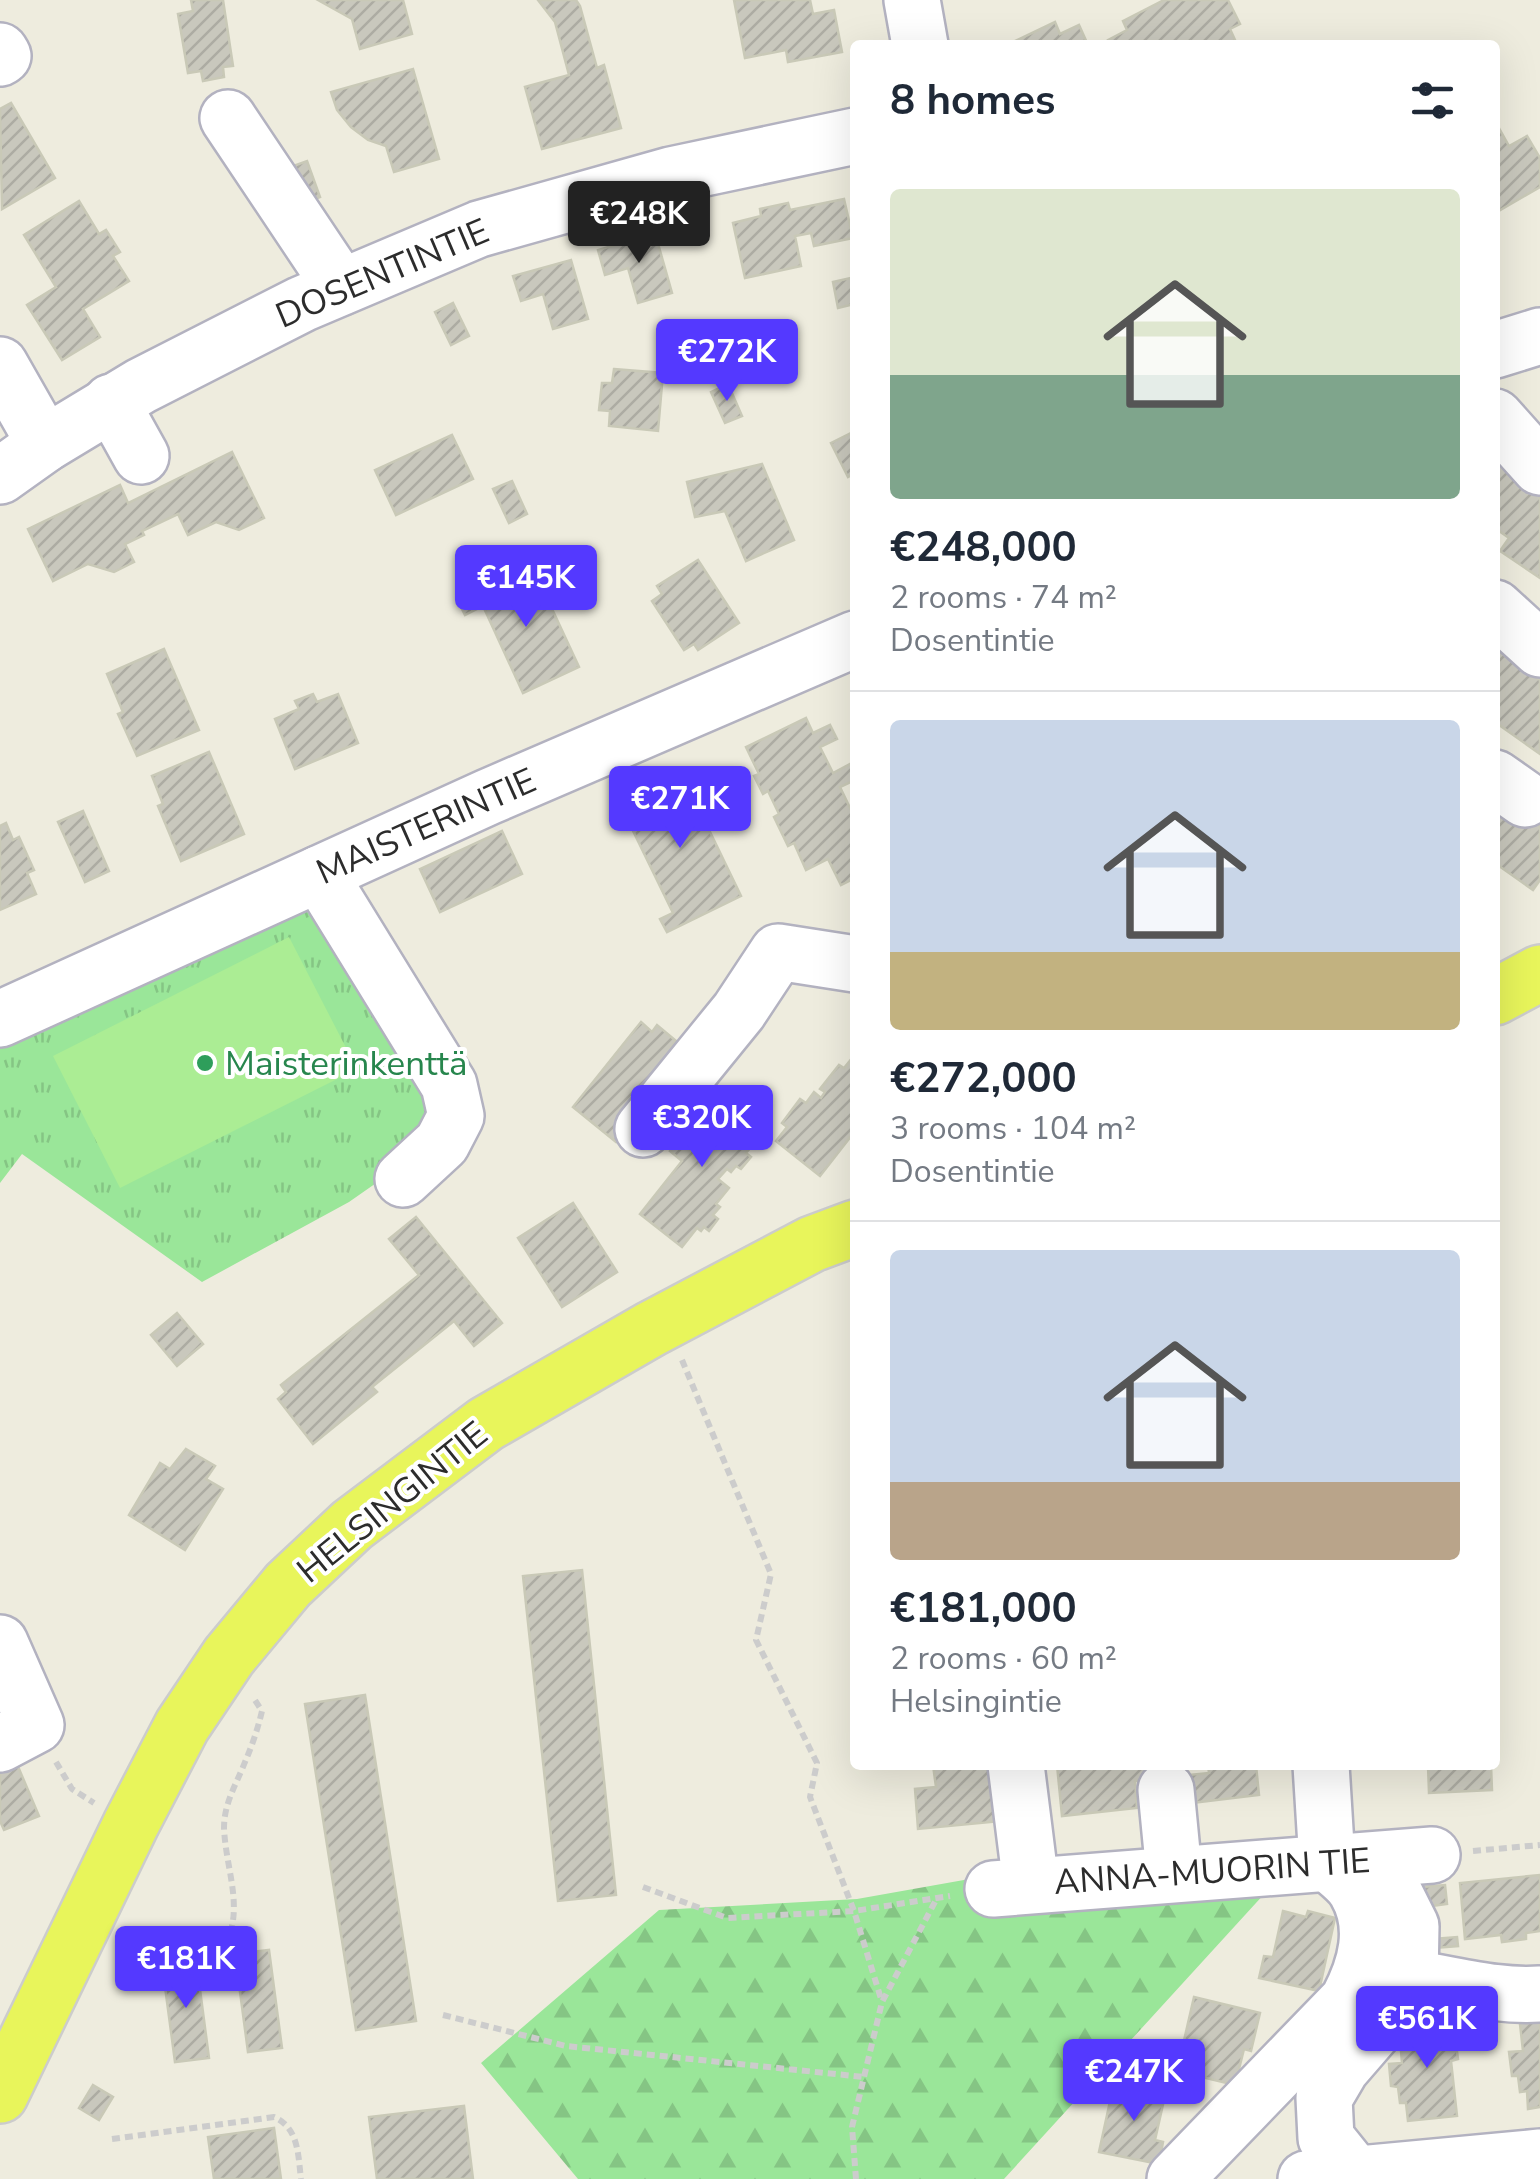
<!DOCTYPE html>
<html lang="en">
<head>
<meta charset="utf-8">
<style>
	:root { --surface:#fff; --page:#f6f6f7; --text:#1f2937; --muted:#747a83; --line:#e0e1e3; --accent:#5439ff }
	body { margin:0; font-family:"Nunito Sans",sans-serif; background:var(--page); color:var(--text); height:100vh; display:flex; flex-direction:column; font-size:38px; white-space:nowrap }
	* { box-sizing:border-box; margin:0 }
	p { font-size:32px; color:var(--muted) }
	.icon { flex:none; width:55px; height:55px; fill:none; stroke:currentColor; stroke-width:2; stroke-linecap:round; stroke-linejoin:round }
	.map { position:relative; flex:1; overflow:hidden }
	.panel { position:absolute; left:850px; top:40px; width:650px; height:1730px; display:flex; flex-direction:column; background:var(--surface); border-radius:10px; box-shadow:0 10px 40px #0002 }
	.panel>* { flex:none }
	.price { position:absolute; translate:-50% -85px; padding:0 22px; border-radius:10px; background:var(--accent); color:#fff; font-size:32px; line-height:65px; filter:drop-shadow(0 2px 5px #0008) }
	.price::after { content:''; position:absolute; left:50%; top:60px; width:30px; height:22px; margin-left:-15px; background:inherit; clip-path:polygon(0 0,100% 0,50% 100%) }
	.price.current { background:#222; color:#fff }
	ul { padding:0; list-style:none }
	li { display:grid; align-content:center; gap:20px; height:530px; padding:0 40px }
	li+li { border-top:2px solid var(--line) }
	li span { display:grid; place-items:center; height:310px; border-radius:10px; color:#555 }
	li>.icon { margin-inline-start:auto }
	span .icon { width:180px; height:180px; fill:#fffc; stroke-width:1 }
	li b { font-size:42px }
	h2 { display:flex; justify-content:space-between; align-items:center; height:120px; padding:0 40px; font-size:42px }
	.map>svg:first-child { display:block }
</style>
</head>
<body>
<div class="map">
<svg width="1540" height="2179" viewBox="0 0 1540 2179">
	<defs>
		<pattern id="grass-tufts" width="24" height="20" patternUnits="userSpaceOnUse" patternTransform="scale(2.5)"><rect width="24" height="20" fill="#9ae699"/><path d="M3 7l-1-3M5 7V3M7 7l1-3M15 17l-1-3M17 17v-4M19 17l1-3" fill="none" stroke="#85c584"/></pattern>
		<pattern id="forest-firs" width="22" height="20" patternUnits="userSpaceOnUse" patternTransform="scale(2.5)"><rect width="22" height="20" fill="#9ae699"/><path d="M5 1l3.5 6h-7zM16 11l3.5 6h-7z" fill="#85c584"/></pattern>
		<pattern id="building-hatch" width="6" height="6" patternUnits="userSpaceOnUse" patternTransform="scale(2.5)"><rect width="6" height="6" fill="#c9c8bd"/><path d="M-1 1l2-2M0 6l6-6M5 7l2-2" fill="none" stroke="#adaca3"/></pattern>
	</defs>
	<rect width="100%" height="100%" fill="#eeecde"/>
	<!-- grass -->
	<path fill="url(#grass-tufts)" d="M302,895L436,1116L422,1151L349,1202L202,1282L22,1154L0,1183V1030Z"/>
	<!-- forest -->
	<path fill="url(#forest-firs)" d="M992,1875L1266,1892L1004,2179H578L481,2063L659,1910L857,1899Z"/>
	<!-- pitch -->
	<path fill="#abed94" d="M289,937L357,1069L120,1188L53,1056Z"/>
	<!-- building -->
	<g fill="url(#building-hatch)" stroke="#c9c9b7" stroke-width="2.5">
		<path d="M191,0H223L233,66L223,67L224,77L203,81L201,71L188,73L178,14L193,11Z"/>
		<path d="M403,0L412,34L360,49L352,19L318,0Z"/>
		<path d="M538,0H576L580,6L597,68L604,65L621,128L542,149L525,87L569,75L555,22Z"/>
		<path d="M734,0H810L813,14L834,10L842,52L788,62L786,50L745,58Z"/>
		<path d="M1164,0H1228L1240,24L1230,29L1235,40L1225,45H1110L1108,40L1127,30L1123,21Z"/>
		<path d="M1055,22L1060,34L1079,25L1088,45H1007Z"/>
		<path d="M413,69L439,159L394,172L386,146L368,140L351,127L337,110L331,92Z"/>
		<path d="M11,103L55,178L2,209L0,109Z"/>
		<path d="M1495,121L1509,146L1527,136L1540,158V187L1495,213Z"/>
		<path d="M307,161L320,197L297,206L285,169Z"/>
		<path d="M844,199L853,238L814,246L811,233L795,236L801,266L745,278L733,223L761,216L760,209L788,203L790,210Z"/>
		<path d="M79,201L99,234L106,230L120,252L113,256L129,281L83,309L100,337L62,360L27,305L56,287L24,235Z"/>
		<path d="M655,233L672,293L638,303L628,268L605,275L598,250Z"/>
		<path d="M571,260L588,319L553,329L543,294L521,301L513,276Z"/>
		<path d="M855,277V309L854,304L838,308L833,282Z"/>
		<path d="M453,303L469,336L451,345L435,312Z"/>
		<path d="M614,369L663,373L658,431L609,426L610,411L599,410L602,383H612Z"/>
		<path d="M728,384L742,416L725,423L711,392Z"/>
		<path d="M855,431V473L848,477L831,443Z"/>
		<path d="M452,435L473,479L396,515L375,470Z"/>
		<path d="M1495,440L1540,487V578L1500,551L1509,538L1495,528Z"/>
		<path d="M232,452L264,518L239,530L216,522L188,535L178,514L142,531L144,535L125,544L134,562L114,572L88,564L53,581L28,529L120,485L128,503Z"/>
		<path d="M762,464L794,540L746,561L725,511L695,517L687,482Z"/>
		<path d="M512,481L527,514L509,523L493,489Z"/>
		<path d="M698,560L739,623L698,650L694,644L684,650L652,601L662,594L657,586Z"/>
		<path d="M533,568L579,667L523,693L483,606L465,615L459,603Z"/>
		<path d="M1495,633L1503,638L1495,649L1540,680V754L1495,722Z"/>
		<path d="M164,649L199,730L137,756L118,714L123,712L107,674Z"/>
		<path d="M313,694L317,702L338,694L358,743L295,769L275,719L299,709L295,701Z"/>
		<path d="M806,718L813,733L830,725L837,739L820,747L833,773L850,764L855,775V780L840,787L851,810L855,808V878L841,885L828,859L806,870L794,843L788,846L774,817L779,814L768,791L763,794L754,776L759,774L746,747Z"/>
		<path d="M209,752L244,834L181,861L158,806L163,804L152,776Z"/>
		<path d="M681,772L741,896L667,932L660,919L673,913L619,802Z"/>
		<path d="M1495,794L1540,826V880L1533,890L1495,863Z"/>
		<path d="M83,811L109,871L85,882L58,822Z"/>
		<path d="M6,823L13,840L19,837L34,870L27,873L36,894L0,910V826Z"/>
		<path d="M502,831L522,874L440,912L420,869Z"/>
		<path d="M641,1022L652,1032L657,1025L676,1041L671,1047L684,1057L616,1142L573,1107Z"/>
		<path d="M853,1057L855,1131L820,1176L776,1141L787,1127L782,1123L800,1099L806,1103L814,1092L821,1098L825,1092L820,1089L839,1065L844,1068Z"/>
		<path d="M718,1091L761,1126L746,1144L751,1147L746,1153L751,1157L741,1169L736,1166L731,1172L727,1169L718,1179L729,1188L716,1204L720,1207L713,1215L718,1219L709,1231L704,1227L701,1231L697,1228L682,1247L640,1214L682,1161L670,1151Z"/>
		<path d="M573,1203L617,1272L562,1307L518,1238Z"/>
		<path d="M416,1217L502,1323L474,1346L454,1321L372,1387L377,1392L313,1444L278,1399L286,1392L281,1385L419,1275L389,1239Z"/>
		<path d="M177,1313L203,1344L177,1366L151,1335Z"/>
		<path d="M186,1449L215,1466L206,1479L223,1489L185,1550L129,1515L160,1463L170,1469Z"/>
		<path d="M582,1570L616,1895L558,1901L523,1576Z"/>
		<path d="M365,1695L416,2021L356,2030L305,1704Z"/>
		<path d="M11,1750L39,1816L4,1830L0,1821V1754Z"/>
		<path d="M933,1765H996L1002,1821L918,1829L915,1789L936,1787Z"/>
		<path d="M1057,1765H1159L1161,1779L1135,1781L1137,1808L1062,1816Z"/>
		<path d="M1208,1765H1256L1259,1795L1191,1803L1188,1775L1209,1773Z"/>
		<path d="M1428,1765H1491L1492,1790L1429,1793Z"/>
		<path d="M1540,1875V1931L1526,1933V1939L1502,1942L1501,1935L1465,1939L1460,1883Z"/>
		<path d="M1445,1885L1447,1904L1424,1907L1422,1887Z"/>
		<path d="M1283,1911L1306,1917L1308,1911L1335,1918L1319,1991L1259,1978L1264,1956L1273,1957Z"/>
		<path d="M1457,1937L1458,1946L1435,1948L1434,1939Z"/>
		<path d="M269,1950L282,2048L248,2052L235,1954Z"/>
		<path d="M196,1959L209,2058L175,2062L162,1964Z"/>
		<path d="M1194,1997L1260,2013L1251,2051L1244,2049L1235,2085L1177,2071Z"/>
		<path d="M1540,2013V2107L1528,2109L1527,2091L1520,2092L1518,2076H1512L1509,2052L1523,2051L1519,2015Z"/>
		<path d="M1453,2021L1458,2059L1451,2061L1457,2116L1408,2121L1406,2103H1400L1398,2087L1391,2086L1389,2064L1402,2063L1399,2027Z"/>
		<path d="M1114,2083L1166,2091L1155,2140L1163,2142L1159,2164L1099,2152Z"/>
		<path d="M93,2085L113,2097L99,2120L79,2108Z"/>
		<path d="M464,2106L473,2179H377L369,2117Z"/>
		<path d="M274,2128L281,2179H214L208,2137Z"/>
	</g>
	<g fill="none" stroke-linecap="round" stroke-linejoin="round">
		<!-- minor casing -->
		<g stroke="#b3b2c0" stroke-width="60">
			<g id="minor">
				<path d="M912,0L920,45"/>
				<path d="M0,51L3,56L0,58"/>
				<path d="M228,118L341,287"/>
				<path d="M1495,350L1540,336"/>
				<path d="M0,365L45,444"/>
				<path d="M111,402L141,456"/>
				<path d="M1495,417L1540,467"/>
				<path d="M0,476L45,444L141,386L302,304L479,229L671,175L855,136"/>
				<path d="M1495,608L1540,649"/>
				<path d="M1495,778L1525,799"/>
				<path d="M319,874L449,1085L456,1116L442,1143L403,1179"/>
				<path d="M0,1019L488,797L855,639"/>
				<path d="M643,1129L739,1011L778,952L855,964"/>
				<path d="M0,1643L36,1725L0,1744"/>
				<path d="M1016,1765L1031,1885"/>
				<path d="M1321,1765L1327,1862"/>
				<path d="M1166,1790L1174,1873"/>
				<path d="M1339,1866L1389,1882L1411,1926L1410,1978"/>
				<path d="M993,1889L1432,1855"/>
				<path d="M1355,2174L1326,2138L1324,2098L1341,2069L1373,2032L1410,1978C1454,1984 1495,1997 1540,1994"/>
				<path d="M1175,2179L1348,2000C1366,1966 1377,1927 1356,1891C1350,1880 1335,1870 1327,1862"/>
				<path d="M1306,2179L1540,2157"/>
			</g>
		</g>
		<!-- major casing -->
		<g stroke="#ccc" stroke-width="60">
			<g id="major">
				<path d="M1495,997L1540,973"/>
				<path d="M0,2095L131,1824L182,1726L229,1656L288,1585L352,1525L486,1424L651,1329L812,1244L855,1228"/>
			</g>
		</g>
		<!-- path -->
		<g stroke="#ccc" stroke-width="6" stroke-dasharray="8 5" stroke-linecap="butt">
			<path d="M682,1360L771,1574L756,1640L817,1763L810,1797L854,1911L882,2002"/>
			<path d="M56,1762L72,1789L94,1803"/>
			<path d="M1473,1851L1540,1845"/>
			<path d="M643,1887L727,1918L854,1911L950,1896"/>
			<path d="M219,1956C248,1914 226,1874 224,1828C224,1803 236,1785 245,1762C252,1746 258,1728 262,1711L253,1697"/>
			<path d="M443,2015L566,2046L864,2077"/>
			<path d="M112,2139L274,2117C299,2128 298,2155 301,2179"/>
			<path d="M856,2179L852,2127L882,2002L937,1898"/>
		</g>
		<!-- minor -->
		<use href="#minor" stroke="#fff" stroke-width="55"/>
		<!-- major -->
		<use href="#major" stroke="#e8f55b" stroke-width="55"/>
	</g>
	<!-- markers -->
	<circle fill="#2e9e5b" stroke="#fff" stroke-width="4" cx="205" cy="1063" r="10"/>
	<g text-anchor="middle" stroke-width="8" stroke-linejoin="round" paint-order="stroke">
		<!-- street labels -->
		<g font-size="35" fill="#2c2c2c" stroke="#fff">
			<text transform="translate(382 273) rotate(-23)" y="12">DOSENTINTIE</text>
			<text transform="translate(426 826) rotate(-24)" y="12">MAISTERINTIE</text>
			<text transform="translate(392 1502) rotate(-39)" y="12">HELSINGINTIE</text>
			<text transform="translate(1212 1871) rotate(-4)" y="12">ANNA-MUORIN TIE</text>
		</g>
		<!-- leisure labels -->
		<g font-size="35" fill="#27864d" stroke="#fff" text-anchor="start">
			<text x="225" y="1075">Maisterinkenttä</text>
		</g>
	</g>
</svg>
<b class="price current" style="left:639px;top:266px">€248K</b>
<b class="price" style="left:727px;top:404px">€272K</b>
<b class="price" style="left:526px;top:630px">€145K</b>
<b class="price" style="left:680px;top:851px">€271K</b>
<b class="price" style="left:702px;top:1170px">€320K</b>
<b class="price" style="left:186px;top:2011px">€181K</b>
<b class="price" style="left:1427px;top:2071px">€561K</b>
<b class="price" style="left:1134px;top:2124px">€247K</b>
<section class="panel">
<h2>8 homes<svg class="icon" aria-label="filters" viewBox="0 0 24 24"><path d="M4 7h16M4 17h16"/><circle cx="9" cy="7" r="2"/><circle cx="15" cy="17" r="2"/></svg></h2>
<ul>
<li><span style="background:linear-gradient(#dfe7d0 60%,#7fa58c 0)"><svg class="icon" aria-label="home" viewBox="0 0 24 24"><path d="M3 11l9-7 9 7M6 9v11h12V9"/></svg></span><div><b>€248,000</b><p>2 rooms · 74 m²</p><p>Dosentintie</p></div></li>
<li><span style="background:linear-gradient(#c9d6e8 75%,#c2b280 0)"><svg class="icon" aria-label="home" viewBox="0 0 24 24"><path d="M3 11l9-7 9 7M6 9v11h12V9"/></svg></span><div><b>€272,000</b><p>3 rooms · 104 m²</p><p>Dosentintie</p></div></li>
<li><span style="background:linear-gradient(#c9d6e8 75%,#b9a48a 0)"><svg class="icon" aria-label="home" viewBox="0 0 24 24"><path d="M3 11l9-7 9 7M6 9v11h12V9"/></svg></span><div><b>€181,000</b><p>2 rooms · 60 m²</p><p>Helsingintie</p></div></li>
</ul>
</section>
</div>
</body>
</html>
